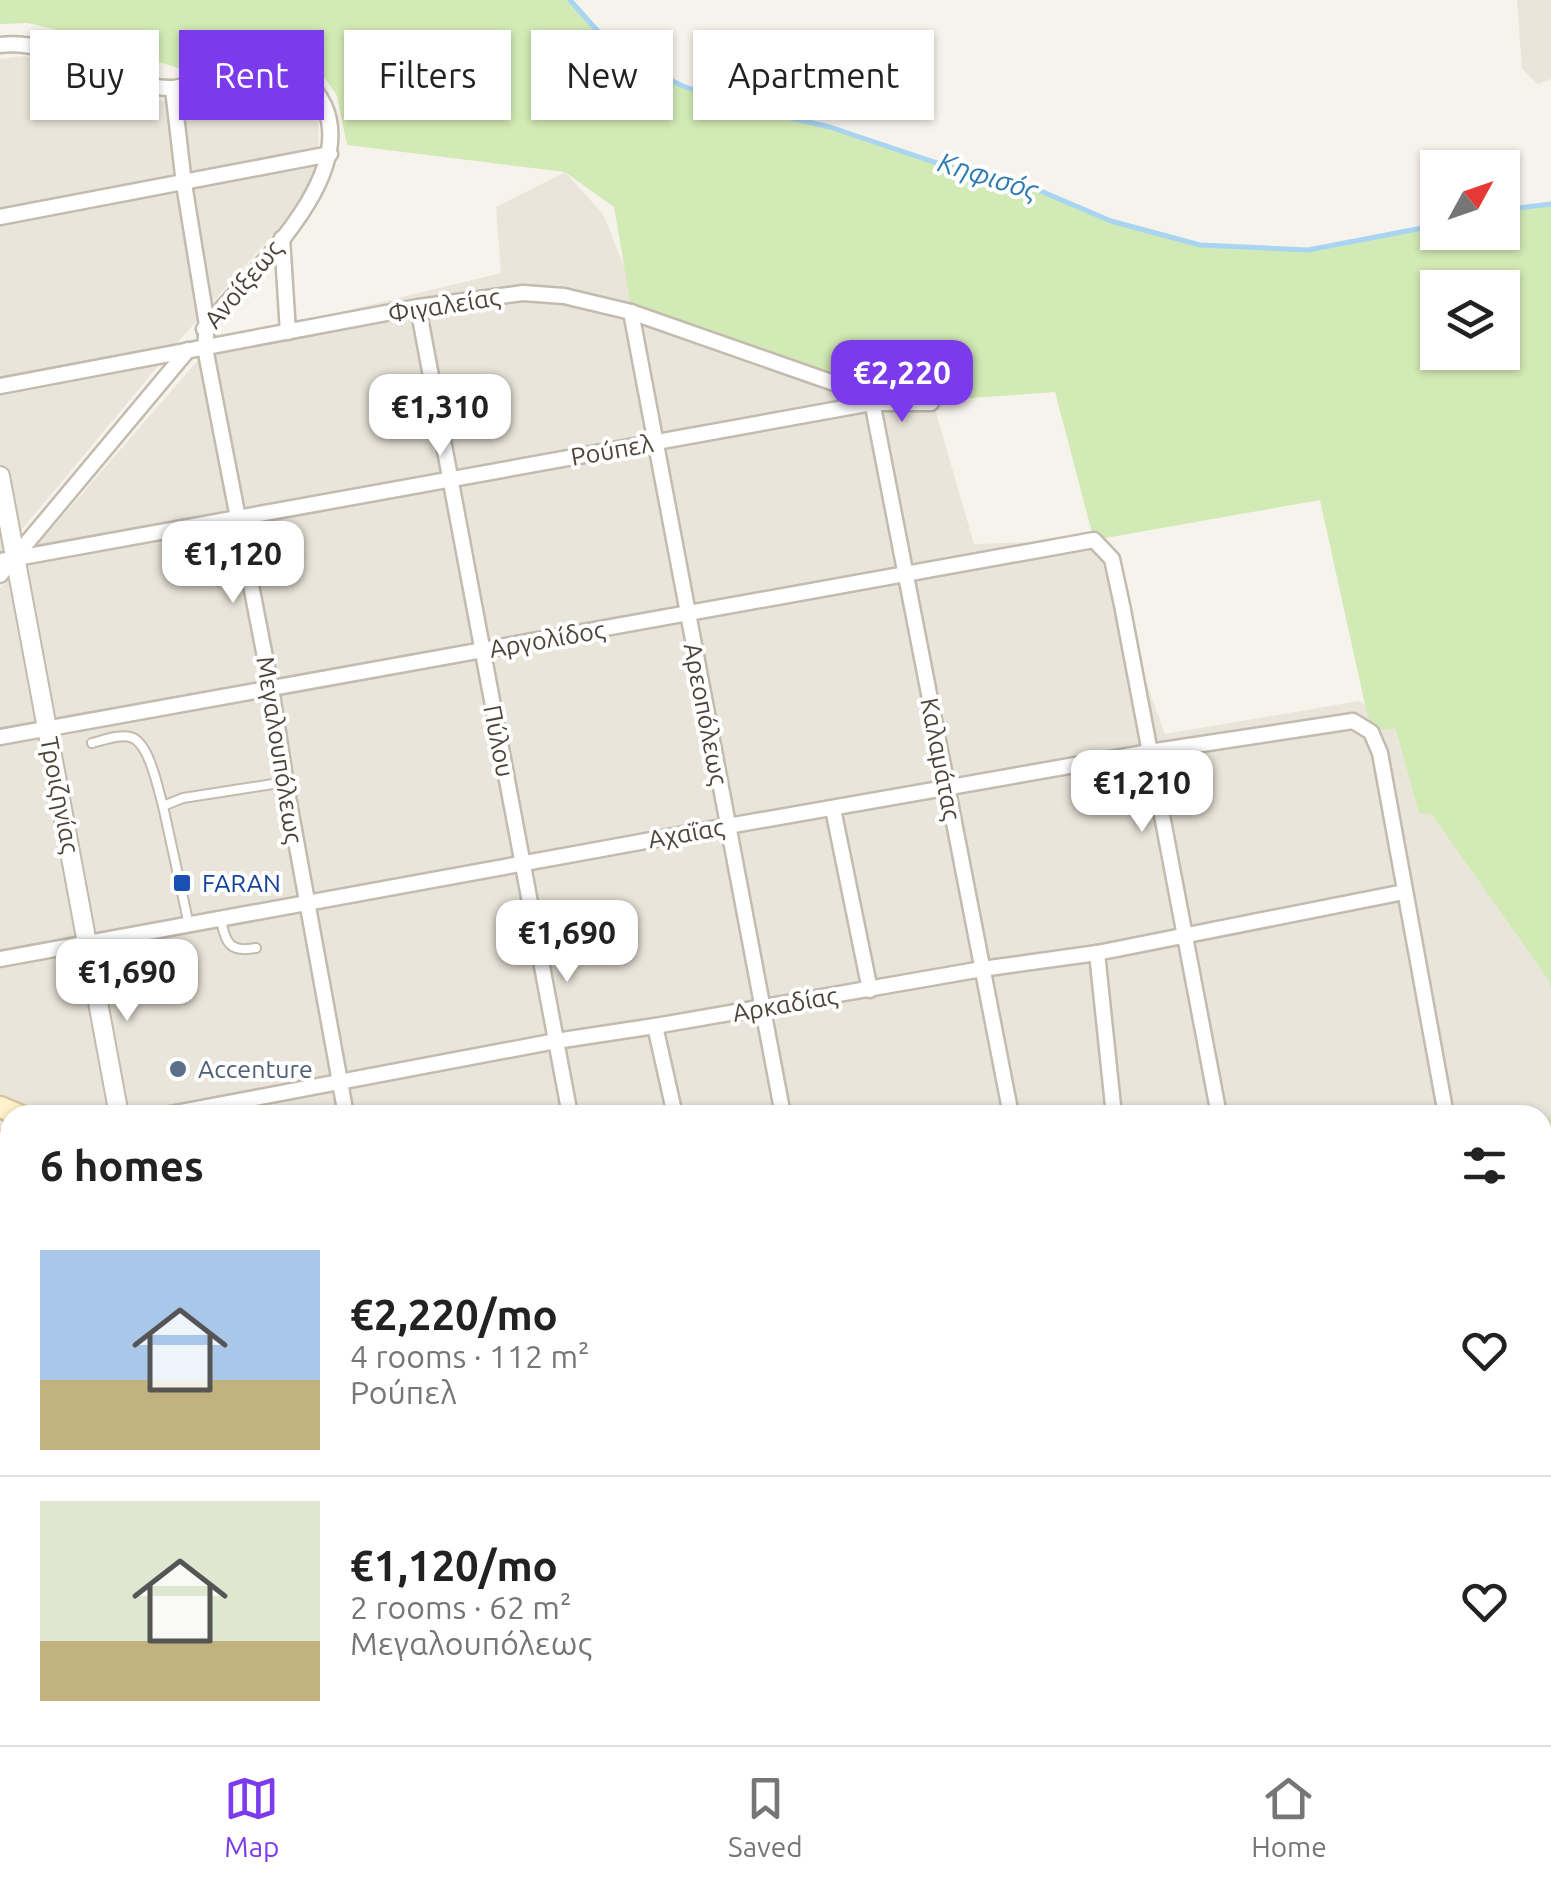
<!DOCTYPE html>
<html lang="en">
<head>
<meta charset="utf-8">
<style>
	:root { --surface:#fff; --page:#f2f2f2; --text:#222; --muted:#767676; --line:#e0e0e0; --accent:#7c3aed }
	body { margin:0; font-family:Ubuntu,sans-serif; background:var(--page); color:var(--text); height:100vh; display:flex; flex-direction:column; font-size:38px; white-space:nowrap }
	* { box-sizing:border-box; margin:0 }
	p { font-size:32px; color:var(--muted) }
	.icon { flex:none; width:55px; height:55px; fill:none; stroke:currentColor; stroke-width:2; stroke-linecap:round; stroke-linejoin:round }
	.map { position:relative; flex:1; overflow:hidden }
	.panel { position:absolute; left:0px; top:1105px; width:1552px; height:640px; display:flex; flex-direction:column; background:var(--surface); border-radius:30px 30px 0 0; box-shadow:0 2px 8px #0004 }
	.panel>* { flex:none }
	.top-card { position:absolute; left:30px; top:30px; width:1000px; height:90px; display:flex; gap:20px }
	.needle { width:65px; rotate:50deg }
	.fabs { position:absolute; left:1420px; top:150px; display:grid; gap:20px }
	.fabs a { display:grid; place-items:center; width:100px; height:100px; border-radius:0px; background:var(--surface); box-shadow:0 2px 8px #0004; font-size:50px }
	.price { position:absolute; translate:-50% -85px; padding:0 22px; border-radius:20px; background:#fff; color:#222; font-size:32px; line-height:65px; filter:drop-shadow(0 2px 5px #0008) }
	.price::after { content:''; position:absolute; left:50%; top:60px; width:30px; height:22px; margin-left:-15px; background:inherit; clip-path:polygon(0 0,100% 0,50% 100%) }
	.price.on { background:var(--accent); color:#fff }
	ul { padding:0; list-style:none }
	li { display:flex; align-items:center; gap:30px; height:250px; padding:0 40px }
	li+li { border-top:2px solid var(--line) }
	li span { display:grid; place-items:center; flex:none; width:280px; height:200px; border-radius:0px; color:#555 }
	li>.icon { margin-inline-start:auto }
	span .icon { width:120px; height:120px; fill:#fffc; stroke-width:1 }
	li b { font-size:42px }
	h2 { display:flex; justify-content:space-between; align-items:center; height:120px; padding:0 40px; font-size:42px }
	.pill { padding:0 35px; border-radius:0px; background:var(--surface); box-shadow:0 2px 8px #0004; font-size:35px; line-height:90px }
	.pill.on { background:var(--accent); color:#fff }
	.tabs { display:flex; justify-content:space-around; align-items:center; height:140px; border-top:2px solid var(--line); background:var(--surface); font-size:28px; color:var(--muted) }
	.tabs a { display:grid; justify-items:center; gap:5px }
	.tabs .on { color:var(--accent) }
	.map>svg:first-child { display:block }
</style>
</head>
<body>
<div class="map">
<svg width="1551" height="1745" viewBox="0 0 1551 1745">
	<rect width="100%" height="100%" fill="#f6f3ec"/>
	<!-- residential -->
	<g fill="#eae5da">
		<path d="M1517,0H1551V79L1538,84L1522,69Z"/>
		<path d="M23,56L42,60L152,100L172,101L256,82L280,87L304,97L318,115L319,154L313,174L296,208L178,342L0,556V59Z"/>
		<path d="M565,172L603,214L637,298L933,402L974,544L1094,540L1165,734L1359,701L1394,726L1419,812L1430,813L1547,978L1551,989V1115L1543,1128L1542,1115H49L0,1094V588L213,343L501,273L496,207Z"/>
		<path d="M0,1230L10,1234V1735H1151L1157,1738L1160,1745H0Z"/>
		<path d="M1543,1530L1551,1578V1745H1505L1482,1735H1542Z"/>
	</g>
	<!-- green -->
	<g fill="#d2eab5" fill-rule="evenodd">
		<path d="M0,0H570L620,56L683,86L743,107L830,127L934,162L1029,186L1112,221L1200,245L1308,250L1437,225L1438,232H1502L1503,210L1551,204V989L1547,978L1431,814L1419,813L1395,728L1371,732L1320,500L1094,540L1055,392L873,405L631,306L614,207L565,172L347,145L337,96L321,72L299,53L277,47L253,49L178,68L53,29L28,23L0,24ZM1438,288H1502V352H1438Z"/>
		<path d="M1551,1115V1619L1543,1620L1542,1127Z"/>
	</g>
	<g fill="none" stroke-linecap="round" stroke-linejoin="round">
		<!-- stream -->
		<g stroke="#a9d4f2" stroke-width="5">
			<path d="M570,0L620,56L683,86L743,107L830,127L934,162L1029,186L1111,221L1200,245L1308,250L1438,225"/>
			<path d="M1502,210L1551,204"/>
		</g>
		<!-- service casing -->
		<g stroke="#c2bbae" stroke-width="12">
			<g id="service">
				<path d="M92,743C104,740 122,733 133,738C150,746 158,789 163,806"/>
				<path d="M221,919C225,943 230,953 256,948"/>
				<path d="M189,925L163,806L183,798L273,784"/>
				<path d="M583,1735L585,1745"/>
			</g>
		</g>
		<!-- minor casing -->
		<g stroke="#c2bbae" stroke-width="19">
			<g id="minor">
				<path d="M0,45C59,38 110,87 169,88C178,89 188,84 198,81C222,73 254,60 280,66C301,71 315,87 324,105C358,180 248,275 204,329"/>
				<path d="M173,89L184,184L207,325L205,348L271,688L288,797L346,1115"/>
				<path d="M0,217L330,154"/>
				<path d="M282,238L288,332"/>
				<path d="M418,307L570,1115"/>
				<path d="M631,312L783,1115"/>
				<path d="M0,386L418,307L523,293L564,296L631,312L871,396L1011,1115"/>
				<path d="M0,561L872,403H931"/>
				<path d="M0,575L188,350"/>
				<path d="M0,737L1094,540L1112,559L1122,605L1219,1115"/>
				<path d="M833,809L870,990"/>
				<path d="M1097,953L1114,1115"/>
				<path d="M0,959L728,826L1149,752L1353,721L1371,732L1380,753L1446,1115"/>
				<path d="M655,1026L675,1115"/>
				<path d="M165,1115L556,1041L655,1026L982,969L1097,953L1404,892"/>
				<path d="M0,1538L10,1536"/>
				<path d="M1542,1619L1551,1665"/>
				<path d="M463,1735L465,1745"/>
				<path d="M682,1735L684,1745"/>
				<path d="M903,1735L905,1745"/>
				<path d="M23,1745L79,1735"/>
				<path d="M1097,1745L1111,1735"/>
			</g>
		</g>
		<!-- tertiary casing -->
		<g stroke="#c2bbae" stroke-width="22">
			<g id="tertiary">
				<path d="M0,476L119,1115"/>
				<path d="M231,1735L233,1745"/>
			</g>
		</g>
		<!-- secondary casing -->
		<g stroke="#d6c79b" stroke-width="25">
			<g id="secondary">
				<path d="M0,1107L19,1115"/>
				<path d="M0,1223L10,1227"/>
				<path d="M1169,1735L1191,1745"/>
				<path d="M1471,1735L1494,1745"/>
			</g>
		</g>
		<!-- motorway casing -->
		<g stroke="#e0a43c" stroke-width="30">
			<g id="motorway">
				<path d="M0,1144L10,1148"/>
				<path d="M0,1189L10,1193"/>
				<path d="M1259,1735L1281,1745"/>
				<path d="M1359,1735L1382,1745"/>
			</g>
		</g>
		<!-- path -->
		<path stroke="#c4b79f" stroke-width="2.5" stroke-dasharray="5 5" stroke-linecap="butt" d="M1208,1736L1230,1745"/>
		<!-- service -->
		<use href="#service" stroke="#fff" stroke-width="8"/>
		<!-- minor -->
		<use href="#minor" stroke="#fff" stroke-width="14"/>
		<!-- tertiary -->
		<use href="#tertiary" stroke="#fff" stroke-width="18"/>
		<!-- secondary -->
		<use href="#secondary" stroke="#fff3cd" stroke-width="20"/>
		<!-- motorway -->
		<use href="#motorway" stroke="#ffcf6e" stroke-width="25"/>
	</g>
	<!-- markers -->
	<rect fill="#1a4fb4" stroke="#fff" stroke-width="4" x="172" y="873" width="20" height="20" rx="5"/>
	<circle fill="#5c6f8a" stroke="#fff" stroke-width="4" cx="178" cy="1069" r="10"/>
	<g text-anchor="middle" stroke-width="8" stroke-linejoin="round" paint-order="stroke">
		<!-- street labels -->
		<g font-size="25" fill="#4b4439" stroke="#fff">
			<text transform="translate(243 284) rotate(-50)" y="9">Ανοίξεως</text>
			<text transform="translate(444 305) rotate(-9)" y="9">Φιγαλείας</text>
			<text transform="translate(612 450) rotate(-10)" y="9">Ρούπελ</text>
			<text transform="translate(547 639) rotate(-10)" y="9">Αργολίδος</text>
			<text transform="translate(706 714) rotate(79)" y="9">Αρεοπόλεως</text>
			<text transform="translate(499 741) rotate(79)" y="9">Πύλου</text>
			<text transform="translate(280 750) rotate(81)" y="9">Μεγαλουπόλεως</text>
			<text transform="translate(941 759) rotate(79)" y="9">Καλαμάτας</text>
			<text transform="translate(60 795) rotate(79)" y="9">Τροιζηνίας</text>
			<text transform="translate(686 833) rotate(-10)" y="9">Αχαΐας</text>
			<text transform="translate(785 1004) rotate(-10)" y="9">Αρκαδίας</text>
		</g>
		<!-- transit labels -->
		<g font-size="25" fill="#164399" stroke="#fff" text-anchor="start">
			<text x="202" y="892">FARAN</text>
		</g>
		<!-- service labels -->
		<g font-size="25" fill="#4e5e75" stroke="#fff" text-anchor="start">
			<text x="198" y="1078">Accenture</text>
		</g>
		<!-- water labels -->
		<g font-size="28" font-style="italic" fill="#2e7ab2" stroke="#fff">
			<text transform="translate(988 176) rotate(17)" y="10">Κηφισός</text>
		</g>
	</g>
</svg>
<div class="fabs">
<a><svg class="needle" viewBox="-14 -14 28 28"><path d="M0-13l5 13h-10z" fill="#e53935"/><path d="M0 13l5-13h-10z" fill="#767676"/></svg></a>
<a><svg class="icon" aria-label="layers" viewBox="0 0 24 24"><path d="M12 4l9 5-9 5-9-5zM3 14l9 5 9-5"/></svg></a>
</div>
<b class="price on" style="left:902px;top:425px">€2,220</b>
<b class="price" style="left:440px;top:459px">€1,310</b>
<b class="price" style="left:233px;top:606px">€1,120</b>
<b class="price" style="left:1142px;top:835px">€1,210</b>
<b class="price" style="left:567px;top:985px">€1,690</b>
<b class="price" style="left:127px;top:1024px">€1,690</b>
<div class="top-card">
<a class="pill">Buy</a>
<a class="pill on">Rent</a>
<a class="pill">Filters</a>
<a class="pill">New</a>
<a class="pill">Apartment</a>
</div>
<section class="panel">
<h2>6 homes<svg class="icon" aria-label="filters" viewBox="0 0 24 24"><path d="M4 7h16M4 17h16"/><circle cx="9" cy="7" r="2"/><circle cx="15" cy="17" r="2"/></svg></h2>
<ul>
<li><span style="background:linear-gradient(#a9c7e8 65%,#c2b280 0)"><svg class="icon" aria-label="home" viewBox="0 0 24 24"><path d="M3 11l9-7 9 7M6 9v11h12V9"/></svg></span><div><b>€2,220/mo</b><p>4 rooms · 112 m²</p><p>Ρούπελ</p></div><svg class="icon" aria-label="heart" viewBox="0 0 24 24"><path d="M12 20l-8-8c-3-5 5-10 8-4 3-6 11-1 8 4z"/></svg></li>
<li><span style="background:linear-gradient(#dfe7d0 70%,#c2b280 0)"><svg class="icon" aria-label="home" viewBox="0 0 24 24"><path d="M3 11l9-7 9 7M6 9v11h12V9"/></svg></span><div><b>€1,120/mo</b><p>2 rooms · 62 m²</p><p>Μεγαλουπόλεως</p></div><svg class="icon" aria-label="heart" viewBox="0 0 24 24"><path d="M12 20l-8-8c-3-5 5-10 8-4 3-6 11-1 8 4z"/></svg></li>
</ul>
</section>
</div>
<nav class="tabs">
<a class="on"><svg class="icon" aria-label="map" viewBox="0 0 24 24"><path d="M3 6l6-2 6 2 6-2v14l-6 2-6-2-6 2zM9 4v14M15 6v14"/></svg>Map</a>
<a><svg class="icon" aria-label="saved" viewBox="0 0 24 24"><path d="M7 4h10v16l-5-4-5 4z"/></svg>Saved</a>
<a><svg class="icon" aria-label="home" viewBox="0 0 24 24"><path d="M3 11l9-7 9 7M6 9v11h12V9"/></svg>Home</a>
</nav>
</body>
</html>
